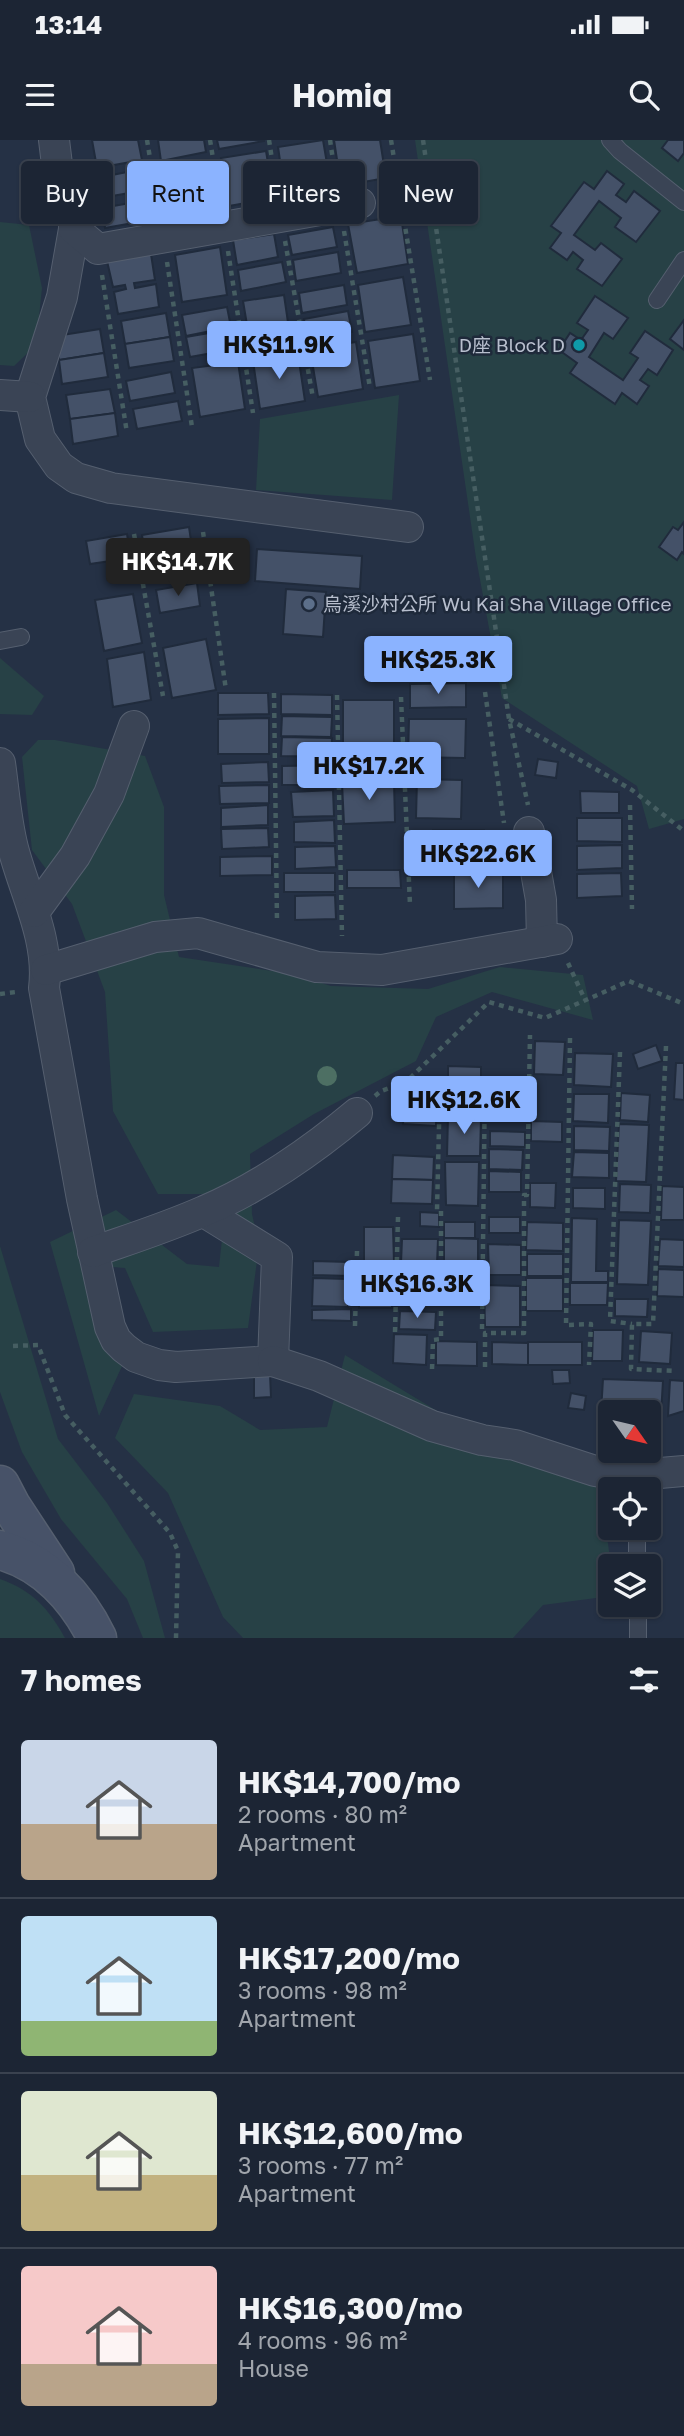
<!DOCTYPE html>
<html lang="en">
<head>
<meta charset="utf-8">
<style>
	:root { --surface:#1c2534; --page:#293140; --text:#f1f3f6; --muted:#a0a5ac; --line:#3a424f; --accent:#8bb3ff }
	body { margin:0; font-family:"Golos Text","Noto Sans TC",sans-serif; background:var(--page); color:var(--text); height:100vh; display:flex; flex-direction:column; font-size:26px; white-space:nowrap }
	* { box-sizing:border-box; margin:0 }
	p { font-size:23px; color:var(--muted) }
	.icon { flex:none; width:38px; height:38px; fill:none; stroke:currentColor; stroke-width:2; stroke-linecap:round; stroke-linejoin:round }
	.map { position:relative; height:1498px; overflow:hidden }
	.drawer { display:flex; flex-direction:column; background:var(--surface); flex:1 }
	.drawer>* { flex:none }
	.hud { position:absolute; left:21px; top:21px; width:642px; height:63px; display:flex; gap:14px }
	.needle { width:46px; rotate:124deg }
	.fabs { position:absolute; left:598px; top:1260px; display:grid; gap:14px }
	.fabs a { display:grid; place-items:center; width:63px; height:63px; border-radius:7px; background:var(--surface); box-shadow:0 2px 5px #0004,0 0 0 2px var(--line); font-size:35px }
	.price { position:absolute; translate:-50% -60px; padding:0 16px; border-radius:7px; background:var(--accent); color:#111; font-size:23px; line-height:46px; filter:drop-shadow(0 2px 4px #0008) }
	.price::after { content:''; position:absolute; left:50%; top:42px; width:21px; height:16px; margin-left:-10px; background:inherit; clip-path:polygon(0 0,100% 0,50% 100%) }
	.price.current { background:#222; color:#fff }
	ul { padding:0; list-style:none }
	li { display:flex; align-items:center; gap:21px; height:175px; padding:0 21px }
	li+li { border-top:2px solid var(--line) }
	li span { display:grid; place-items:center; flex:none; width:196px; height:140px; border-radius:7px; color:#555 }
	li>.icon { margin-inline-start:auto }
	span .icon { width:84px; height:84px; fill:#fffc; stroke-width:1 }
	li b { font-size:30px }
	h2 { display:flex; justify-content:space-between; align-items:center; height:84px; padding:0 21px; font-size:30px }
	.chip { padding:0 24px; border-radius:7px; background:var(--surface); box-shadow:0 2px 5px #0004,0 0 0 2px var(--line); font-size:24px; line-height:63px }
	.chip.current { background:var(--accent); color:#111 }
	.status { display:flex; justify-content:space-between; align-items:center; height:49px; padding:0 35px; background:var(--surface); direction:ltr }
	.status svg { height:19px; fill:currentColor }
	header { display:flex; justify-content:space-between; align-items:center; height:91px; padding:0 21px; background:var(--surface); font-size:32px; font-weight:700 }
	.map>svg:first-child { display:block }
</style>
</head>
<body>
<div class="status"><b>13:14</b><svg viewBox="0 0 49 12"><path d="M0 12V9h3v3zM5 12V6h3v6zM10 12V3h3v9zM15 12V0h3v12zM26 1h20v11H26zM47 4h2v5h-2z"/></svg></div>
<header><svg class="icon" aria-label="menu" viewBox="0 0 24 24"><path d="M4 6h16M4 12h16M4 18h16"/></svg>Homiq<svg class="icon" aria-label="search" viewBox="0 0 24 24"><circle cx="10" cy="10" r="6"/><path d="M15 15l6 6"/></svg></header>
<div class="map">
<svg width="684" height="1498" viewBox="0 0 684 1498">
	<rect width="100%" height="100%" fill="#253145"/>
	<!-- green -->
	<g fill="#274146">
		<path d="M415,0H684V679L649,689L637,646L502,558L476,418Z"/>
		<path d="M0,82L29,85L42,148L36,205L14,226L0,225Z"/>
		<path d="M399,255L392,360L256,350L260,279Z"/>
		<path d="M0,518L44,556L32,575L0,574Z"/>
		<path d="M38,600H55L145,616L164,667V755L179,817L293,834L331,846L428,849L500,827L583,835L593,880L492,852L436,877L416,921L314,974L250,1014L252,1074L259,1106L248,1188L153,1192L125,1128L87,1125L88,1159L123,1224L99,1276L50,1102L116,1070L187,1124L219,1127L223,1090L218,1054H158L113,971L105,852L72,764L32,710L22,617Z"/>
		<path d="M0,1106L58,1299L107,1363L144,1421L165,1498H143L127,1459L61,1379L22,1312L0,1252Z"/>
		<path d="M345,1215L513,1317L600,1344L611,1426V1456L543,1465L513,1498H243L223,1477L168,1353L115,1298L134,1254L220,1266L260,1290L327,1287Z"/>
		<path d="M0,1439C33,1451 48,1468 65,1498H0Z"/>
	</g>
	<!-- building -->
	<g fill="#445168" stroke="#202b3c" stroke-width="2">
		<path d="M92,0H138L142,20L97,28Z"/>
		<path d="M158,0H204L206,12L161,21Z"/>
		<path d="M217,0H264V1L219,9Z"/>
		<path d="M323,0L331,47L285,55L278,7Z"/>
		<path d="M334,0H380L386,38L341,46Z"/>
		<path d="M668,0H684V13L678,21L662,8Z"/>
		<path d="M266,11L274,58L229,66L221,18Z"/>
		<path d="M208,23L215,71L170,78L163,31Z"/>
		<path d="M142,29L146,50L101,58L97,38Z"/>
		<path d="M607,31L624,44L616,55L626,62L634,51L660,71L636,102L615,87L621,78L599,61L574,95L595,110L601,103L622,119L602,146L577,129L583,120L573,112L567,120L550,108L561,93L551,86L584,42L594,49Z"/>
		<path d="M147,60L150,80L105,88L102,68Z"/>
		<path d="M401,76L408,124L357,133L348,84Z"/>
		<path d="M333,87L337,107L292,115L288,95Z"/>
		<path d="M274,94L278,117L237,125L233,100Z"/>
		<path d="M220,107L227,155L182,162L175,115Z"/>
		<path d="M338,112L341,133L296,141L293,120Z"/>
		<path d="M151,114L155,140L134,143L135,148L156,144L159,167L118,174L114,152L126,149L125,145L113,147L107,121Z"/>
		<path d="M282,122L286,142L241,151L238,130Z"/>
		<path d="M403,137L411,185L365,192L358,145Z"/>
		<path d="M344,145L347,165L302,173L299,153Z"/>
		<path d="M284,155L291,203L251,209L243,161Z"/>
		<path d="M595,156L628,178L613,199L604,193L589,217L623,240L638,218L630,213L645,191L673,210L657,235L648,229L640,240L649,246L637,264L622,253L615,264L570,233L577,223L559,210L570,193L581,200L588,190L577,183Z"/>
		<path d="M227,167L231,187L186,196L182,175Z"/>
		<path d="M348,171L352,192L307,200L304,179Z"/>
		<path d="M166,173L170,197L125,204L121,181Z"/>
		<path d="M684,180V210L670,199Z"/>
		<path d="M100,189L104,213L59,220L56,196Z"/>
		<path d="M232,189L235,209L190,217L186,197Z"/>
		<path d="M413,194L420,241L375,248L368,201Z"/>
		<path d="M170,197L174,221L129,228L125,204Z"/>
		<path d="M356,202L363,249L318,257L310,209Z"/>
		<path d="M104,213L108,237L62,244L59,220Z"/>
		<path d="M298,214L305,261L260,269L253,221Z"/>
		<path d="M238,222L245,269L200,277L192,228Z"/>
		<path d="M171,232L175,253L130,261L126,241Z"/>
		<path d="M110,249L115,273L70,279L66,255Z"/>
		<path d="M178,261L182,281L137,289L133,269Z"/>
		<path d="M115,273L118,296L73,304L70,279Z"/>
		<path d="M684,382V414L682,412L677,420L659,407L673,387L678,390Z"/>
		<path d="M189,387L196,434L149,442L142,395Z"/>
		<path d="M127,394L131,418L90,424L86,401Z"/>
		<path d="M257,409L362,416L360,449L255,441Z"/>
		<path d="M197,443L200,466L160,473L156,450Z"/>
		<path d="M286,449L326,452L323,497L283,494Z"/>
		<path d="M133,454L142,503L104,511L95,460Z"/>
		<path d="M206,499L216,550L172,558L163,508Z"/>
		<path d="M144,512L151,560L113,567L107,519Z"/>
		<path d="M466,543V567L410,568V544Z"/>
		<path d="M218,553H268L269,574L218,575Z"/>
		<path d="M281,554L332,555V575L281,574Z"/>
		<path d="M343,560H394V620L343,621Z"/>
		<path d="M282,576L332,577L331,597L281,596Z"/>
		<path d="M269,578V614H218V579Z"/>
		<path d="M409,579H466L465,618L408,617Z"/>
		<path d="M282,597L332,598L331,617L281,616Z"/>
		<path d="M538,619L558,622L556,638L535,635Z"/>
		<path d="M268,622L269,642L222,643L221,624Z"/>
		<path d="M333,625L334,645H282V626Z"/>
		<path d="M417,639L462,640L461,679L416,678Z"/>
		<path d="M394,641L395,682L344,684L342,643Z"/>
		<path d="M269,645V663L220,664L219,646Z"/>
		<path d="M333,650L334,676L293,677L291,652Z"/>
		<path d="M580,651L619,652V673H581Z"/>
		<path d="M268,665V685L221,687V668Z"/>
		<path d="M577,678H622V702L577,701Z"/>
		<path d="M334,680L335,703L294,702V682Z"/>
		<path d="M268,688L269,707L222,709L221,689Z"/>
		<path d="M433,690H484L483,726L432,725Z"/>
		<path d="M622,705V728L577,730V706Z"/>
		<path d="M335,706L336,727L295,729V707Z"/>
		<path d="M272,716V735L220,736V717Z"/>
		<path d="M347,730H400L401,748H347Z"/>
		<path d="M454,732H503V768L454,769Z"/>
		<rect x="284" y="733" width="51" height="19"/>
		<path d="M621,733L622,756L577,758V734Z"/>
		<path d="M335,755L336,779L295,780V756Z"/>
		<path d="M535,901L565,902L563,935L534,934Z"/>
		<path d="M656,905L662,921L638,929L633,914Z"/>
		<path d="M575,913L613,914L611,947L574,945Z"/>
		<path d="M676,923H684V960L674,959Z"/>
		<path d="M448,926L481,927V971L448,969Z"/>
		<path d="M405,953L437,955L436,986L403,984Z"/>
		<path d="M621,953L650,955L648,982L620,980Z"/>
		<path d="M574,954H609L608,983L573,981Z"/>
		<path d="M448,976L481,977L480,1016H447Z"/>
		<path d="M531,981L562,982V1002L531,1001Z"/>
		<path d="M619,984L649,985L646,1042L616,1041Z"/>
		<path d="M574,986L610,987L609,1011L574,1010Z"/>
		<path d="M490,991L525,992V1007L490,1006Z"/>
		<path d="M489,1009L523,1010L522,1030L489,1029Z"/>
		<path d="M574,1012L609,1013V1038L572,1037Z"/>
		<path d="M393,1015L434,1017L433,1040L392,1039Z"/>
		<path d="M445,1022H479L478,1066L446,1065Z"/>
		<path d="M489,1031L521,1032V1052H489Z"/>
		<path d="M392,1039L433,1040L432,1064L391,1063Z"/>
		<path d="M530,1043H556L555,1068L530,1067Z"/>
		<path d="M620,1044L651,1045L650,1073L619,1072Z"/>
		<path d="M662,1046L684,1047V1080H661Z"/>
		<path d="M573,1048H605V1069L573,1068Z"/>
		<path d="M420,1072L439,1073V1087L420,1086Z"/>
		<rect x="489" y="1077" width="31" height="16"/>
		<path d="M572,1078L597,1079L596,1131H608V1142H571Z"/>
		<path d="M619,1080L651,1081L648,1145L617,1144Z"/>
		<rect x="444" y="1082" width="31" height="16"/>
		<path d="M527,1082L563,1083V1111L526,1110Z"/>
		<path d="M364,1087H393L394,1123H364Z"/>
		<path d="M444,1098L478,1099V1124L444,1123Z"/>
		<path d="M402,1099H438L437,1124L401,1123Z"/>
		<path d="M660,1099L684,1100V1127L658,1126Z"/>
		<path d="M488,1104L521,1105V1135H489Z"/>
		<rect x="527" y="1114" width="36" height="22"/>
		<path d="M313,1121L350,1122L351,1136L313,1135Z"/>
		<path d="M444,1123L478,1124V1137H444Z"/>
		<path d="M374,1124H388V1135L374,1134Z"/>
		<path d="M401,1128L434,1129L433,1159L400,1158Z"/>
		<path d="M658,1129L684,1130V1157L657,1156Z"/>
		<path d="M444,1137H478L477,1163L444,1164Z"/>
		<path d="M313,1138L348,1139V1167L312,1166Z"/>
		<rect x="359" y="1138" width="33" height="30"/>
		<rect x="526" y="1138" width="37" height="33"/>
		<path d="M570,1143H608L607,1165H570Z"/>
		<path d="M484,1145L520,1146V1187H485Z"/>
		<path d="M615,1159H648L647,1177L615,1176Z"/>
		<path d="M351,1169V1181L312,1180V1170Z"/>
		<path d="M400,1171L436,1172L435,1190L399,1189Z"/>
		<path d="M593,1190H623L622,1221H592Z"/>
		<path d="M641,1191L672,1193L670,1224L639,1222Z"/>
		<path d="M394,1194L427,1195L426,1225L393,1223Z"/>
		<path d="M436,1201L477,1202V1226L436,1225Z"/>
		<path d="M492,1202L528,1203V1225L492,1224Z"/>
		<rect x="528" y="1202" width="54" height="23"/>
		<path d="M552,1230H569L570,1243L553,1244Z"/>
		<path d="M270,1234L271,1257L254,1258V1235Z"/>
		<path d="M603,1239L663,1241L661,1274L601,1272Z"/>
		<path d="M670,1240L684,1241V1271L668,1276Z"/>
		<path d="M571,1253L586,1256L584,1270L568,1268Z"/>
	</g>
	<g fill="none" stroke-linecap="round" stroke-linejoin="round">
		<!-- lane casing -->
		<g stroke="#555f6f" stroke-width="18">
			<g id="lane">
				<path d="M610,0L620,11L684,62"/>
				<path d="M657,160L684,120"/>
				<path d="M0,501L21,497"/>
				<path d="M637,1388V1426"/>
				<path d="M638,1465V1498"/>
			</g>
		</g>
		<!-- street casing -->
		<g stroke="#555f6f" stroke-width="32">
			<g id="street">
				<path d="M54,0L59,41L74,66V89L62,157L30,257L40,299L59,326L76,338L111,348L408,387"/>
				<path d="M74,89L98,109L360,63"/>
				<path d="M0,255L30,257"/>
				<path d="M0,623C4,651 6,681 13,708C25,754 50,800 44,848L82,1059L110,1187L116,1200L124,1208L136,1217L159,1225L176,1227L273,1221L277,1117L204,1072"/>
				<path d="M529,692L541,760L542,802"/>
				<path d="M34,772L75,716L109,654L134,586"/>
				<path d="M46,830L155,797L198,793L317,827L382,830L557,799"/>
				<path d="M93,1112C130,1099 168,1087 204,1071C257,1049 313,1010 357,973"/>
				<path d="M273,1221L319,1236L432,1286L482,1300L515,1305L595,1331L625,1336L684,1331"/>
			</g>
		</g>
		<!-- secondary casing -->
		<g stroke="#555f6f" stroke-width="41">
			<g id="secondary">
				<path d="M0,1345L11,1366L55,1433"/>
				<path d="M0,1410C45,1422 77,1457 97,1498"/>
			</g>
		</g>
		<!-- path -->
		<g stroke="#465e62" stroke-width="4.5" stroke-dasharray="5 5" stroke-linecap="butt">
			<path d="M147,0L159,72"/>
			<path d="M210,0L220,61"/>
			<path d="M269,0L277,51"/>
			<path d="M330,0L336,41"/>
			<path d="M391,0L430,240"/>
			<path d="M423,0L509,579L528,665"/>
			<path d="M344,91L370,248"/>
			<path d="M285,101L313,258"/>
			<path d="M228,111L253,273"/>
			<path d="M167,122L192,287"/>
			<path d="M102,135L127,293"/>
			<path d="M203,392L226,550"/>
			<path d="M134,394L163,556"/>
			<path d="M485,552L504,683"/>
			<path d="M274,553L277,782"/>
			<path d="M337,555L342,796"/>
			<path d="M401,557L410,765"/>
			<path d="M509,579L632,650L684,691"/>
			<path d="M630,665L632,769"/>
			<path d="M568,823L585,860"/>
			<path d="M0,854L16,852"/>
			<path d="M570,898L566,1185L591,1184L589,1225"/>
			<path d="M666,906L653,1184H632L631,1229L675,1231"/>
			<path d="M620,912L610,1181L632,1184"/>
			<path d="M375,956L381,951L406,942L489,862L545,878L629,841L684,864"/>
			<path d="M355,1186L357,1111"/>
			<path d="M482,1189L485,937"/>
			<path d="M395,1192L398,1077"/>
			<path d="M13,1206L38,1205L65,1275L170,1393L178,1411L176,1498"/>
			<path d="M485,1227V1193H524V1055H527L530,895"/>
			<path d="M432,1229L433,1200L441,1199V1071L437,1070L440,945"/>
		</g>
		<!-- lane -->
		<use href="#lane" stroke="#3a4455" stroke-width="16"/>
		<!-- street -->
		<use href="#street" stroke="#3a4455" stroke-width="30"/>
		<!-- secondary -->
		<use href="#secondary" stroke="#475268" stroke-width="38"/>
	</g>
	<!-- trees -->
	<circle fill="#4d6f63" cx="327" cy="936" r="10"/>
	<!-- markers -->
	<circle fill="#0f9aa8" stroke="#1e293a" stroke-width="2.5" cx="579" cy="205" r="7"/>
	<circle fill="#5c6f8a" stroke="#1e293a" stroke-width="2.5" cx="309" cy="464" r="7"/>
	<g text-anchor="middle" stroke-width="5" stroke-linejoin="round" paint-order="stroke">
		<!-- poi labels -->
		<g font-size="19" fill="#b8bfce" stroke="#1e293a" text-anchor="end">
			<text x="565" y="212">D座 Block D</text>
			<text x="323" y="471" text-anchor="start">烏溪沙村公所 Wu Kai Sha Village Office</text>
		</g>
	</g>
</svg>
<div class="fabs">
<a><svg class="needle" viewBox="-14 -14 28 28"><path d="M0-13l5 13h-10z" fill="#e53935"/><path d="M0 13l5-13h-10z" fill="#a0a5ac"/></svg></a>
<a><svg class="icon" aria-label="locate" viewBox="0 0 24 24"><circle cx="12" cy="12" r="6"/><path d="M12 2v4M12 18v4M2 12h4M18 12h4"/></svg></a>
<a><svg class="icon" aria-label="layers" viewBox="0 0 24 24"><path d="M12 4l9 5-9 5-9-5zM3 14l9 5 9-5"/></svg></a>
</div>
<b class="price" style="left:279px;top:241px">HK$11.9K</b>
<b class="price current" style="left:178px;top:458px">HK$14.7K</b>
<b class="price" style="left:438px;top:556px">HK$25.3K</b>
<b class="price" style="left:369px;top:662px">HK$17.2K</b>
<b class="price" style="left:478px;top:750px">HK$22.6K</b>
<b class="price" style="left:464px;top:996px">HK$12.6K</b>
<b class="price" style="left:417px;top:1180px">HK$16.3K</b>
<div class="hud">
<a class="chip">Buy</a>
<a class="chip current">Rent</a>
<a class="chip">Filters</a>
<a class="chip">New</a>
</div>
</div>
<section class="drawer">
<h2>7 homes<svg class="icon" aria-label="filters" viewBox="0 0 24 24"><path d="M4 7h16M4 17h16"/><circle cx="9" cy="7" r="2"/><circle cx="15" cy="17" r="2"/></svg></h2>
<ul>
<li><span style="background:linear-gradient(#c9d6e8 60%,#b9a48a 0)"><svg class="icon" aria-label="home" viewBox="0 0 24 24"><path d="M3 11l9-7 9 7M6 9v11h12V9"/></svg></span><div><b>HK$14,700/mo</b><p>2 rooms · 80 m²</p><p>Apartment</p></div></li>
<li><span style="background:linear-gradient(#bfe0f5 75%,#8fb573 0)"><svg class="icon" aria-label="home" viewBox="0 0 24 24"><path d="M3 11l9-7 9 7M6 9v11h12V9"/></svg></span><div><b>HK$17,200/mo</b><p>3 rooms · 98 m²</p><p>Apartment</p></div></li>
<li><span style="background:linear-gradient(#dfe7d0 60%,#c2b280 0)"><svg class="icon" aria-label="home" viewBox="0 0 24 24"><path d="M3 11l9-7 9 7M6 9v11h12V9"/></svg></span><div><b>HK$12,600/mo</b><p>3 rooms · 77 m²</p><p>Apartment</p></div></li>
<li><span style="background:linear-gradient(#f6c9c9 70%,#b9a48a 0)"><svg class="icon" aria-label="home" viewBox="0 0 24 24"><path d="M3 11l9-7 9 7M6 9v11h12V9"/></svg></span><div><b>HK$16,300/mo</b><p>4 rooms · 96 m²</p><p>House</p></div></li>
</ul>
</section>
</body>
</html>
